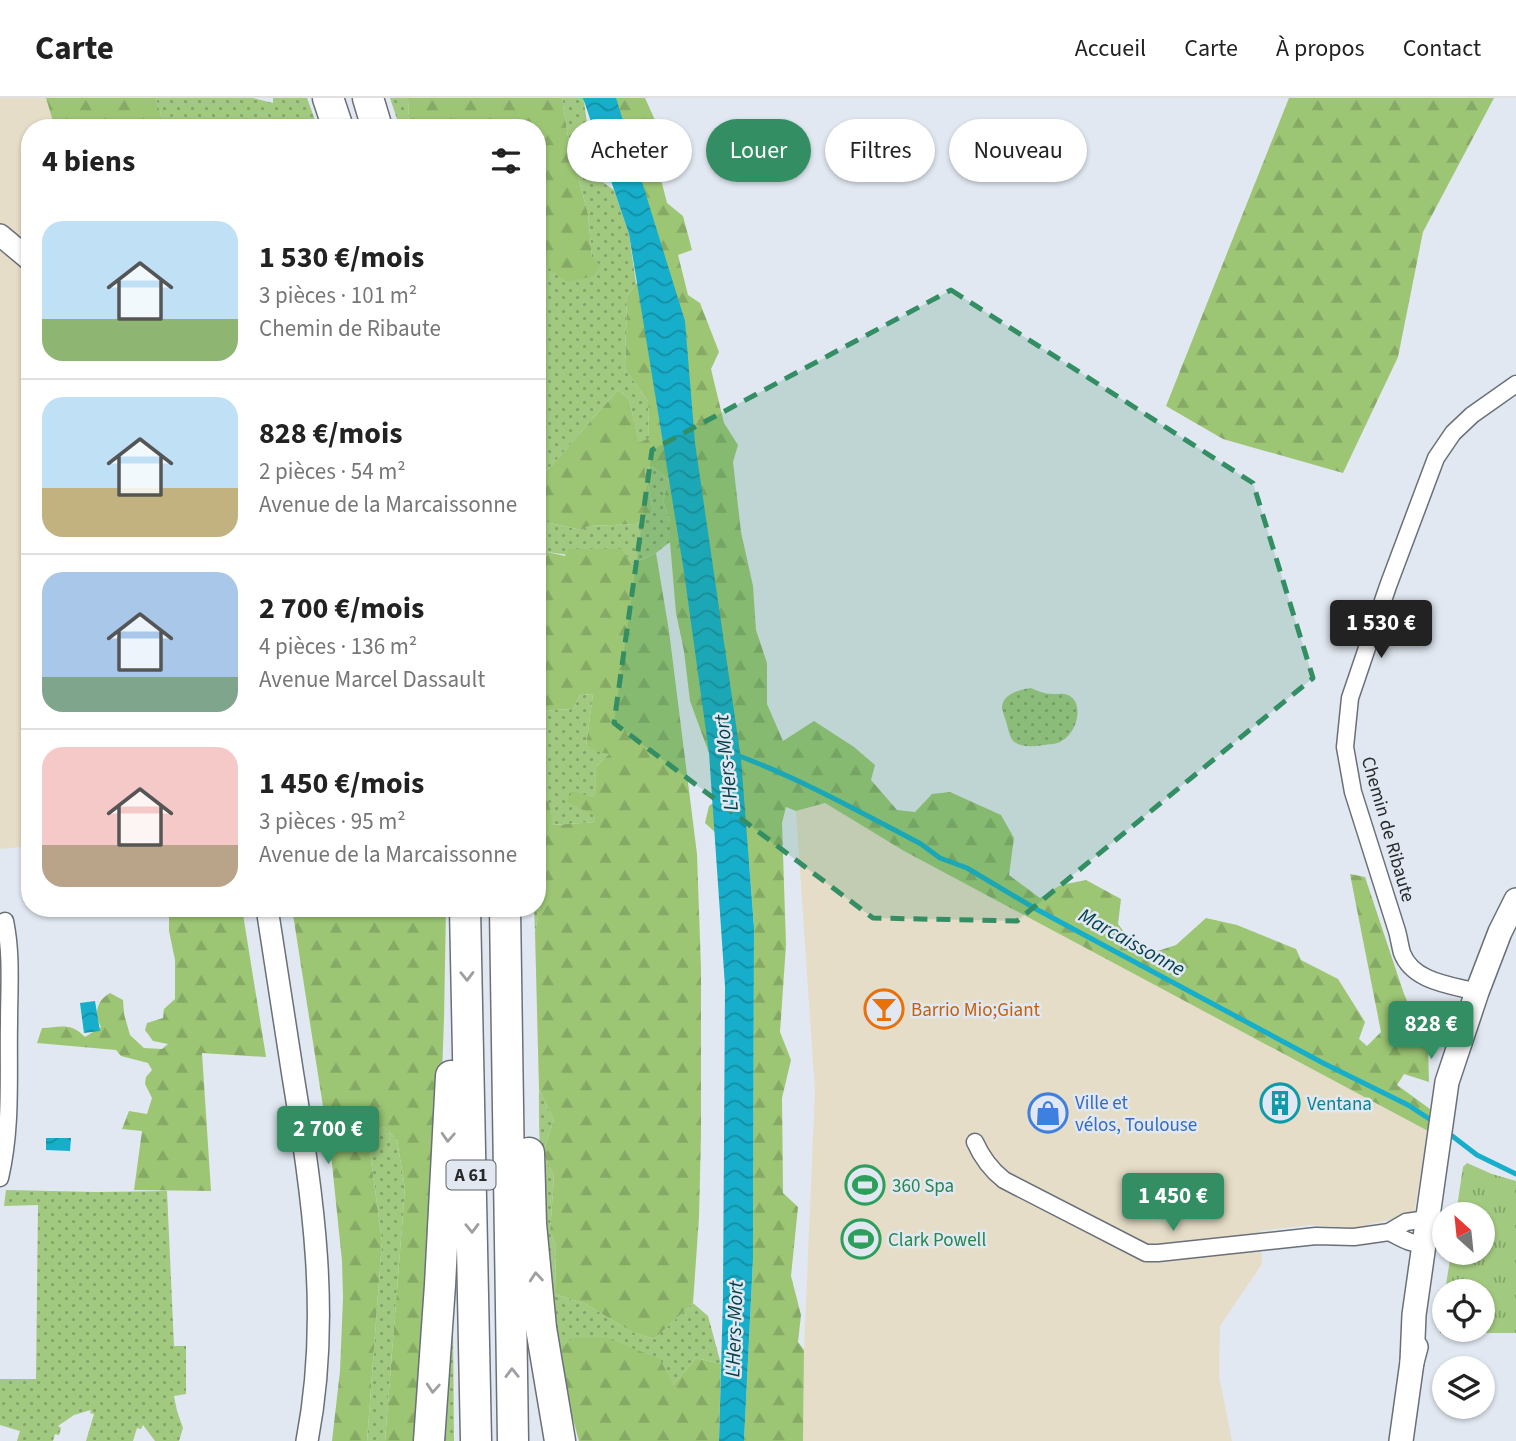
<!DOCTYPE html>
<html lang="fr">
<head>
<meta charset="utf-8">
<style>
	:root { --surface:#fff; --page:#f6f6f6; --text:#222; --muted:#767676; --line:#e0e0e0; --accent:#348e64 }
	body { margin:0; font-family:"Source Sans 3",sans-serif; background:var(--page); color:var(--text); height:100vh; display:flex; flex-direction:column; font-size:26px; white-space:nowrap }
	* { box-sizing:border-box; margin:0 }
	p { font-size:23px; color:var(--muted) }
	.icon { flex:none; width:38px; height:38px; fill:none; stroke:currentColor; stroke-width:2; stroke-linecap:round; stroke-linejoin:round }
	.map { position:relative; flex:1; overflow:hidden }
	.drawer { position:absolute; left:21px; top:21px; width:525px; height:798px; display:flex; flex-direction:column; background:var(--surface); border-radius:28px; box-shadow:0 2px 5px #0004 }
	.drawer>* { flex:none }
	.hud { position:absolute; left:567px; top:21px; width:665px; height:63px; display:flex; gap:14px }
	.needle { width:46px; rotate:333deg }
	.buttons { position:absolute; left:1432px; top:1104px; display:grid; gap:14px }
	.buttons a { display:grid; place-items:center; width:63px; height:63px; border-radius:50%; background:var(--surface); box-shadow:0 2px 5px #0004; font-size:35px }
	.price { position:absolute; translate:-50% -60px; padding:0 16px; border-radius:7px; background:var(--accent); color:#fff; font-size:23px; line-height:46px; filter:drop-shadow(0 2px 4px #0008) }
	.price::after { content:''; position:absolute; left:50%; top:42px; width:21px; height:16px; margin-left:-10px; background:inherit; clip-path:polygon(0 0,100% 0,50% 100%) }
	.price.current { background:#222; color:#fff }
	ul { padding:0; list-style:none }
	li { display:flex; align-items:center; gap:21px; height:175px; padding:0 21px }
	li+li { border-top:2px solid var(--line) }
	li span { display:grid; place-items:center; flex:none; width:196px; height:140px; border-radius:21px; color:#555 }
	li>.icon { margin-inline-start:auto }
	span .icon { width:84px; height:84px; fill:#fffc; stroke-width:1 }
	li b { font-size:30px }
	h2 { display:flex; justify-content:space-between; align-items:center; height:84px; padding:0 21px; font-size:30px }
	.chip { padding:0 24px; border-radius:32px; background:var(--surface); box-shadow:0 2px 5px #0004; font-size:24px; line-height:63px }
	.chip.current { background:var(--accent); color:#fff }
	header { display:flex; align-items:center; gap:42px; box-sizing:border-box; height:98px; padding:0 35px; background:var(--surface); border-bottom:2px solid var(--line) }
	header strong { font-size:33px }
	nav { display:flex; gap:38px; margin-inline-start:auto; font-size:24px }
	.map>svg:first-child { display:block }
</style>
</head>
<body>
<header>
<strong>Carte</strong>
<nav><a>Accueil</a><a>Carte</a><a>À propos</a><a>Contact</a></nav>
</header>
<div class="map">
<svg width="1516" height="1343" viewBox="0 0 1516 1343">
	<defs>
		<pattern id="grass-dots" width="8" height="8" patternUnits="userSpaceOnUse" patternTransform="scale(1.75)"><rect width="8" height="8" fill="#a2c980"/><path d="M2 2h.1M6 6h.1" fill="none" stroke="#84a369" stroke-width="1.8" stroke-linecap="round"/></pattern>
		<pattern id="forest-firs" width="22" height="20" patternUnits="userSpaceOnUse" patternTransform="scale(1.75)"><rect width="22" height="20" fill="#9cc674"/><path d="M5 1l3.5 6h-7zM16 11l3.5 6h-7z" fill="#86aa65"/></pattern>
		<pattern id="park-tufts" width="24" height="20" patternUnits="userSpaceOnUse" patternTransform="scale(1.75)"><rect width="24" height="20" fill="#a2c980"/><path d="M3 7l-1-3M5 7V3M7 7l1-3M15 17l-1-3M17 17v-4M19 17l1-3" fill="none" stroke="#84a369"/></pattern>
		<pattern id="water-waves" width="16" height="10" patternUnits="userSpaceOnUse" patternTransform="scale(1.75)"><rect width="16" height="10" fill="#16aeca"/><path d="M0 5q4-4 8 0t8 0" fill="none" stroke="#148ea4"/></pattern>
	</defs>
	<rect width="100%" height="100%" fill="#e1e8f1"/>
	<!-- commercial -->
	<g fill="#e5ddc7">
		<path d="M0,0H46L55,30H30V176L26,183L30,190V748L1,751L0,748Z"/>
		<path d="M825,705L904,753L1428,1033L1414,1116L1354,1130L1310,1127L1260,1133L1262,1166L1220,1228L1219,1278L1232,1343H803L804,1252L815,993L796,713Z"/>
	</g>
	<!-- grass -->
	<g fill="url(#grass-dots)">
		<path d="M156,0H253L273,5V0H307L318,30H165Z"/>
		<path d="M390,0H408L409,26L412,30H400Z"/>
		<path d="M562,0H578L584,4L595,79L614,92L629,136L636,185L627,199L625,271L648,303L649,340L639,346L629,301L618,292L537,384V159L541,164L592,160L588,116L569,45Z"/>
		<path d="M652,368L669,382L663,403L670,423V444L656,455L631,466L547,454L537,456V422L581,432L589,428L636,426L653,414L645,372Z"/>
		<path d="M1031,590C1038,593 1045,596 1052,596C1057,596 1064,595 1068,597C1086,604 1077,643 1053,646C1042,647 1026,651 1016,645C1010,642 1010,636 1008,631C1007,624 1003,616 1002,610C1002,596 1021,591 1031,590Z"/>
		<path d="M593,596L586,648L609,656L596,669L595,724L552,727L549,704L543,699L537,721V613L573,611L580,597Z"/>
		<path d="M537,747L545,782L535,834L534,810H537Z"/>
		<path d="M539,991L554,1022L543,1054L554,1079L550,1134L556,1147L555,1196L586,1206L632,1234L654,1241L693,1205L708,1218L721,1266L696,1260L673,1287L555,1256C547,1168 538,1080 539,991Z"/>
		<path d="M384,1029L397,1042L405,1090L385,1343H367L382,1143L368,1039L373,1033Z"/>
		<path d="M6,1092L97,1094L167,1093L174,1248H186V1296L174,1298L177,1313L183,1330L179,1343H155L143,1327L141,1331L137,1330L133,1343H86L94,1316L90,1315L91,1312L74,1317L58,1328L61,1330L59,1337L55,1336L53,1343H17L20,1333L0,1327V1281H36L38,1107L4,1108Z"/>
		<path d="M449,1230H453L454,1343H442Z"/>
	</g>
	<!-- forest -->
	<g fill="url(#forest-firs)">
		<path d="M46,0H156L165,30H55Z"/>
		<path d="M408,0H562L569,45L588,116L592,159L600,167L594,178L567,184L541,164L537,159V30H412L409,26Z"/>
		<path d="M578,0H645L665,44L655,58L667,105L683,118L692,152L678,157L688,197L700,205L719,254L711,271L724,325L738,347L733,364L741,434L753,488L756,532L767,565V606L783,643L814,623L854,649L875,667L871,682L897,712L915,714L932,696L950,694L1001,717L1014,740L1009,777L1040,800L1061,787L1086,782L1121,801L1118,826L1142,858L1176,847L1206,820L1237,827L1296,851L1301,862L1338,881L1365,924L1359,941L1367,948L1381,934L1350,776L1365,779L1404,896L1428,950L1429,984L1404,976L1397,987L1430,1011L1428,1033L904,753L825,705L796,713L786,709L782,725L786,847L780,934L791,962L782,1000L783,1095L798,1109L791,1178L801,1217L798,1244L804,1252L803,1343H744L753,1161L754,828L749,765L705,725L709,708L739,685L709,655L690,603L684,553L676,515L670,444V423L663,403L669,382L652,368L645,372L653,414L636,426L589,428L581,432L537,422V384L618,292L629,301L639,345L649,340L648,303L625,271L627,199L636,185L651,199L672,291L677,344L694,382L682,263L663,186L653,158L643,98L629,72L618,35L596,11Z"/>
		<path d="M1289,0H1494L1423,134L1398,259L1343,375L1223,341L1166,308Z"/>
		<path d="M568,451H622L632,466L656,455L669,533L697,756L701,871V1037L699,1119L693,1205L654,1241L632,1234L586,1206L555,1196L556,1147L550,1134L554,1079L543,1054L554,1022L539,991L535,834L545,782L537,747V721L543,698L549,704L553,727L595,724V718L566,703L573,693L595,700L596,669L609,656L599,654L586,648L593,596L580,597L573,611L537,613V456L547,454L565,458Z"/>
		<path d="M163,810H242L266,959L202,955L211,1093L134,1092L142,1033L122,1031L129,1013L147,1016L152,1000L145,986L146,979L152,972L148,965L121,958L116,952L37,945L42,930C60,929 71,924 85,939L101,929C94,916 96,903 110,895L123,902L124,916L130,937L144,950L162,951L168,946L153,943L145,932L147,925L163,920L164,911L175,901V862L169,833V819Z"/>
		<path d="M292,810H446L444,921L434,1194L419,1343H385L405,1090L397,1042L384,1029L373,1033L368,1039L382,1143L367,1343H332L340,1273L343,1200L342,1163L332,1066Z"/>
		<path d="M572,1240H607L660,1261L673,1287L696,1260L721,1266L719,1343H579L555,1256Z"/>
	</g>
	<!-- park -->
	<path fill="url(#park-tufts)" d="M1467,1065L1492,1076L1516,1083V1235H1440L1444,1206V1232H1482V1194L1445,1193L1451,1155H1482V1116H1456L1463,1069Z"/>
	<!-- water -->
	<g fill="url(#water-waves)">
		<path d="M583,0H616L685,223L695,345L741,661L754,829L753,1161L744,1343H719L723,1199L725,888L709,655L684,474L629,136Z"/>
		<path d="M95,903L100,933L84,935L80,905Z"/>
		<path d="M46,1040H71L70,1053L46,1052Z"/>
	</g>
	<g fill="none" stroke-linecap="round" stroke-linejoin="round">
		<!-- stream -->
		<g stroke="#16aeca" stroke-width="5">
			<path d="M734,656C799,680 860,714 921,746L940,760L967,770L1036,811L1323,965L1408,1007L1434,1024"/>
			<path d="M1447,1034L1477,1057L1516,1076"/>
		</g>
		<!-- minor casing -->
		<g stroke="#6a7078" stroke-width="19">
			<g id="minor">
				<path d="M1477,894C1451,887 1413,884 1402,855C1400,848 1399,840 1397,833L1353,694L1345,649L1350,600L1388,488L1436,360L1453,335L1472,317L1516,286"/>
				<path d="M975,1044C982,1060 990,1071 1004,1082L1146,1155H1158L1316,1138L1354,1139L1389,1134L1406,1124L1420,1122L1426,1123L1438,1135C1434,1138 1428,1144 1423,1145C1412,1148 1398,1138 1389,1134"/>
				<path d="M0,1080C12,1029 8,977 9,925C9,892 12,856 5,823"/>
			</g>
		</g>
		<!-- tertiary casing -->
		<g stroke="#6a7078" stroke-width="24">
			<g id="tertiary">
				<path d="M0,137L30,162"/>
				<path d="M267,810C276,866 284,922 293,978C313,1100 331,1220 307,1343"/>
			</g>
		</g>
		<!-- secondary casing -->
		<g stroke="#6a7078" stroke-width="26">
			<g id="secondary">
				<path d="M1412,1264L1414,1217L1447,984L1477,894L1500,834L1516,802"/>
				<path d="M1401,1343L1412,1264L1416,1249"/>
			</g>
		</g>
		<!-- motorway casing -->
		<g stroke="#6a7078" stroke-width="33">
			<g id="motorway">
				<path d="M328,0L338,30"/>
				<path d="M368,0L377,30"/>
				<path d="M465,810L476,1343"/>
				<path d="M505,810L513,1343"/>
				<path d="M529,1055L531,1126L541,1230L560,1343"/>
				<path d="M429,1343L440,1187L451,978"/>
			</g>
		</g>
		<!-- minor -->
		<use href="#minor" stroke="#fff" stroke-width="16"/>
		<!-- tertiary -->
		<use href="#tertiary" stroke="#fff" stroke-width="21"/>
		<!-- secondary -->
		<use href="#secondary" stroke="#fff" stroke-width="23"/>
		<!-- motorway -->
		<use href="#motorway" stroke="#fff" stroke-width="30"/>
	</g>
	<!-- one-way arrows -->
	<defs><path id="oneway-chevron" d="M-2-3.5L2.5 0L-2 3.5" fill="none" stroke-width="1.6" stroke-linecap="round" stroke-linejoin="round" transform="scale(1.75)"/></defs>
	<g stroke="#9e9fa0">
		<use href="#oneway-chevron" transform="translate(467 878) rotate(89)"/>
		<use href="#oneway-chevron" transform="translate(448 1039) rotate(93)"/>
		<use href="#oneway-chevron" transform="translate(472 1130) rotate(89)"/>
		<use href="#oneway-chevron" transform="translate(536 1179) rotate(-95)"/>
		<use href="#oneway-chevron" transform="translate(512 1275) rotate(-91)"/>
		<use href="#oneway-chevron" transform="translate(433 1290) rotate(94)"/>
	</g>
	<!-- marked area -->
	<path fill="#348e64" fill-opacity="0.2" stroke="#348e64" stroke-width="5" stroke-dasharray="14 9" stroke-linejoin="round" d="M951,192L1253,385L1313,580L1017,823L873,820L614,625L652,352Z"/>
	<!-- icons -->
	<defs>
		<g id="bar-ring" transform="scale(2.0125)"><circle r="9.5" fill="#e1e8f1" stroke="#e8710a" stroke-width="1.5"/><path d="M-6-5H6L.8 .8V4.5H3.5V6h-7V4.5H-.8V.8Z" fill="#e8710a"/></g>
		<g id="building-ring" transform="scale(2.0125)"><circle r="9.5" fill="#e1e8f1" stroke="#0f9aa8" stroke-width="1.5"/><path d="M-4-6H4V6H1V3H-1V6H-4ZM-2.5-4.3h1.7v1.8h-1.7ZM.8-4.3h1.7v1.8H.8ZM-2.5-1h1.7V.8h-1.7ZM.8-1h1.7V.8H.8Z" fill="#0f9aa8"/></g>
		<g id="shop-ring" transform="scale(2.0125)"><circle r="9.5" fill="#e1e8f1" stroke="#3f7fe0" stroke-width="1.5"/><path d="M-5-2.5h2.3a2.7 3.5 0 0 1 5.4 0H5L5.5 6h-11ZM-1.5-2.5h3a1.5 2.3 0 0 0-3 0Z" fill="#3f7fe0"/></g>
		<g id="stadium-ring" transform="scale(2.0125)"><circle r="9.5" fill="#e1e8f1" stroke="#2e9e5b" stroke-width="1.5"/><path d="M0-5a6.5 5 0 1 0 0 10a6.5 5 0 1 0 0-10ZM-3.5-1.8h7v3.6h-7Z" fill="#2e9e5b"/></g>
	</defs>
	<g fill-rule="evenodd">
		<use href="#bar-ring" x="884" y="911"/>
		<use href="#building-ring" x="1280" y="1005"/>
		<use href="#shop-ring" x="1048" y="1015"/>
		<use href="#stadium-ring" x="865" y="1087"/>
		<use href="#stadium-ring" x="861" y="1141"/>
	</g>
	<g text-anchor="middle" stroke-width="5" stroke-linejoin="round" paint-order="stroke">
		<!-- shield labels -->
		<rect fill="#e1e8f1" stroke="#5f6267" stroke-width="2" x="446.5" y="1062.5" width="49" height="29" rx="5"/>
		<g font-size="18" font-weight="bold" fill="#27292c">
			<text x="471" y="1083">A 61</text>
		</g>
		<!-- street labels -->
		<g font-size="19" fill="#27292c" stroke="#e1e8f1">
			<text transform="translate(1389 731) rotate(74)" y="7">Chemin de Ribaute</text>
		</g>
		<!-- food labels -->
		<g font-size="19" fill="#c56008" stroke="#e1e8f1" text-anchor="start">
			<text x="911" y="918">Barrio Mio;Giant</text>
		</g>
		<!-- shop labels -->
		<g font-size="19" fill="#366cbe" stroke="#e1e8f1" text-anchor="start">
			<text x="1075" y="1011">Ville et<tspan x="1075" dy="22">vélos, Toulouse</tspan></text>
		</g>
		<!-- culture labels -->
		<g font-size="19" fill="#0d838f" stroke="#e1e8f1" text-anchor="start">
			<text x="1307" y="1012">Ventana</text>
		</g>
		<!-- leisure labels -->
		<g font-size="19" fill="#27864d" stroke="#e1e8f1" text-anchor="start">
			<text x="892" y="1094">360 Spa</text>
			<text x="888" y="1148">Clark Powell</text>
		</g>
		<!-- water labels -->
		<g font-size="21" font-style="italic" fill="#003f4a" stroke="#e1e8f1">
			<text transform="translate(726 665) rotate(-96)" y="7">L'Hers-Mort</text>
			<text transform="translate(1132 844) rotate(29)" y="7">Marcaissonne</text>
			<text transform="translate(734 1231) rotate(-88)" y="7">L'Hers-Mort</text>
		</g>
	</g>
</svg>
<div class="buttons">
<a><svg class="needle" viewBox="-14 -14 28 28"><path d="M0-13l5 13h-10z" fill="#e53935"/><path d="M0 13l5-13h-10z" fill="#767676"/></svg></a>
<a><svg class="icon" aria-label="locate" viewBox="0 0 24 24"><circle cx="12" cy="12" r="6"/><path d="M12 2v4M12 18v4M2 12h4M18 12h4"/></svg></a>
<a><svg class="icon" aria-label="layers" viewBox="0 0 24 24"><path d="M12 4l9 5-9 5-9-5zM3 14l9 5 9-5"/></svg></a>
</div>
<b class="price current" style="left:1381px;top:562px">1 530 €</b>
<b class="price" style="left:1431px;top:963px">828 €</b>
<b class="price" style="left:328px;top:1068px">2 700 €</b>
<b class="price" style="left:1173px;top:1135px">1 450 €</b>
<div class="hud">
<a class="chip">Acheter</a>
<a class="chip current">Louer</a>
<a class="chip">Filtres</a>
<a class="chip">Nouveau</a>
</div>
<section class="drawer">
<h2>4 biens<svg class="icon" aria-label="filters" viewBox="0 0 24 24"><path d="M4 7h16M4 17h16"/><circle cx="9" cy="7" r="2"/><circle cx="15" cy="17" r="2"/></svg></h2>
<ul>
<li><span style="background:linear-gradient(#bfe0f5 70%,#8fb573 0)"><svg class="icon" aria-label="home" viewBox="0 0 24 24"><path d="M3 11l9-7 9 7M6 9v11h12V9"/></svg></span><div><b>1 530 €/mois</b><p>3 pièces · 101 m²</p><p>Chemin de Ribaute</p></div></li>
<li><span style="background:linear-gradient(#bfe0f5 65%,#c2b280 0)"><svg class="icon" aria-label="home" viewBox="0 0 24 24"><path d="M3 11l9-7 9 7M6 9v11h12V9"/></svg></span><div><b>828 €/mois</b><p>2 pièces · 54 m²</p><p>Avenue de la Marcaissonne</p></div></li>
<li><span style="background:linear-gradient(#a9c7e8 75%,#7fa58c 0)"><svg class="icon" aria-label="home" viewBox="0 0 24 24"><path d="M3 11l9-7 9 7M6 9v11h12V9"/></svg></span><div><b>2 700 €/mois</b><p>4 pièces · 136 m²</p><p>Avenue Marcel Dassault</p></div></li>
<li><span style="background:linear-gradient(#f6c9c9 70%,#b9a48a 0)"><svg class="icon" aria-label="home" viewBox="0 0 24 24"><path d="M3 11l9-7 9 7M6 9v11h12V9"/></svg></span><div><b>1 450 €/mois</b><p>3 pièces · 95 m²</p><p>Avenue de la Marcaissonne</p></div></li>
</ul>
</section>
</div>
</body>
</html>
